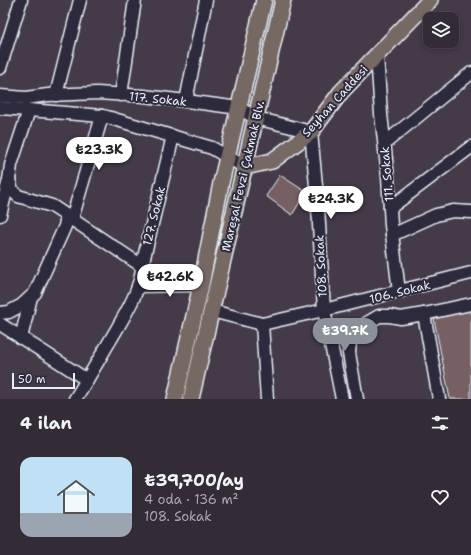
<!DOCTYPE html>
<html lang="tr">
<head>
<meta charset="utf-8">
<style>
	:root { --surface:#332c36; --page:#3e3842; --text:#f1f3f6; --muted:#a9a7ad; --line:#4e4851; --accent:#8c9099 }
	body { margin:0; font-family:"Shantell Sans",sans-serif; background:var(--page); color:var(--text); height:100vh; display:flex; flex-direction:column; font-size:15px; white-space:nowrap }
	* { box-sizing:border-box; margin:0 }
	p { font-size:13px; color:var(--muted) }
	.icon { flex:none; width:22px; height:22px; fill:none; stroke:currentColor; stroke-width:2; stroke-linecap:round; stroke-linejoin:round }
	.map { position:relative; height:399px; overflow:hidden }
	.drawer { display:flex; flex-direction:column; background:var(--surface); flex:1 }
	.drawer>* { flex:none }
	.fabs { position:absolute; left:423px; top:12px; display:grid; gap:8px }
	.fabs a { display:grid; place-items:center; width:36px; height:36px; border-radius:8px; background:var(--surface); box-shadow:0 2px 6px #0003,0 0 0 1px var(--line); font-size:20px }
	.scale { position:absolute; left:12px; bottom:10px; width:63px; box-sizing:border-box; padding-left:4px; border:2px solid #e8f1f8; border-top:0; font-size:11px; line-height:14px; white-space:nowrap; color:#e8f1f8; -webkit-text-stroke:3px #2f2a3d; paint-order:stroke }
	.price { position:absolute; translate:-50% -34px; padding:0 9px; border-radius:14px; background:#fff; color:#222; font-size:13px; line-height:26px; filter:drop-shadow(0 1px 2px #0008) }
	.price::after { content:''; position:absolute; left:50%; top:24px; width:12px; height:9px; margin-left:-6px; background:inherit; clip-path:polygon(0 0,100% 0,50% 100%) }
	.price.current { background:var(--accent); color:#fff }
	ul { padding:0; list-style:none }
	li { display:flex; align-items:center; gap:12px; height:100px; padding:0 20px }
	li+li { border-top:1px solid var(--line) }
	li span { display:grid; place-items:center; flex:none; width:112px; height:80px; border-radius:12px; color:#555 }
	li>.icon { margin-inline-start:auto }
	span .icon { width:48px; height:48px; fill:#fffc; stroke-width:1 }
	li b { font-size:17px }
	h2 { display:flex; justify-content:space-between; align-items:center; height:48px; padding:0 20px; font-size:17px }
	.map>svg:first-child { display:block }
</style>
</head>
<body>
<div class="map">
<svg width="471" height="399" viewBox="0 0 471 399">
	<rect width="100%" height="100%" fill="#443a48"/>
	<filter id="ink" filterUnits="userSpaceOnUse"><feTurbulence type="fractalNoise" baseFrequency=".025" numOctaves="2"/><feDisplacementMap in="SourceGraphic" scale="8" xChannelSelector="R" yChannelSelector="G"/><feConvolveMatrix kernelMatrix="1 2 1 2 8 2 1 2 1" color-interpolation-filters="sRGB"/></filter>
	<g filter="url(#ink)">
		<!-- building -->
		<g fill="#766163" stroke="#e8f1f8">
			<path d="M280,175L306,192L292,215L266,196Z"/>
			<path d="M469,310L471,317V399H450L434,319Z"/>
		</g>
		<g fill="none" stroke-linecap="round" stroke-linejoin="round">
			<!-- minor casing -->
			<g stroke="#e8f1f8" stroke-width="15">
				<g id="minor">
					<path d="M377,55L381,114L388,177L391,225L399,292"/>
					<path d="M0,68L21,0"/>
					<path d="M56,95L80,0"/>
					<path d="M121,95L135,0"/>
					<path d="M0,96L26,98L48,95L97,93L144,96L186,101L239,108L256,118L311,132L318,207L324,310L342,399"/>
					<path d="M186,101L206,0"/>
					<path d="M0,108L29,110"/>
					<path d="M385,143L471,73"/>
					<path d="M390,208L471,147"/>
					<path d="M0,215L9,180"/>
					<path d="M72,219L102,116"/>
					<path d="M392,235L436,215L453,211L471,212"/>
					<path d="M142,266L52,206L18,196L12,190L9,180L11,165L29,110L102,116L107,117L212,148L245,167"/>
					<path d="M138,286L201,285"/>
					<path d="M212,311L262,324L324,310L471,273"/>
					<path d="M0,313L9,312L22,305L35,293L65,226L67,216"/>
					<path d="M0,324L87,380"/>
					<path d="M262,324L267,399"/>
					<path d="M21,338L31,297"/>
					<path d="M75,399C88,379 99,359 111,339C123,318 142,289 142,266L173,136"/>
					<path d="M357,399L349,353L350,342L357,331L367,323L379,316H390L401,318L424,314"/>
					<path d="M439,399L424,314L471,304"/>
				</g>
			</g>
			<!-- major casing -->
			<g stroke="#e8f1f8" stroke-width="18">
				<g id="major">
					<path d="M245,167L272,161L311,132L341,92L430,0"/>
					<path d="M175,399L201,285L221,183L264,0"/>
					<path d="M191,399L283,0"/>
				</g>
			</g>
			<!-- minor -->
			<use href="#minor" stroke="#2f2a3d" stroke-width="12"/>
			<!-- major -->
			<use href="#major" stroke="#766964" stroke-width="15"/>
		</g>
	</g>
	<g text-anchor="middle" stroke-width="4" stroke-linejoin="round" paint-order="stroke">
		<!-- street labels -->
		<g font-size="12" fill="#e8f1f8" stroke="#2f2a3d">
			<text transform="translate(158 99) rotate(6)" y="4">117. Sokak</text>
			<text transform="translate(335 101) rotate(-48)" y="4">Seyhan Caddesi</text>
			<text transform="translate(387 174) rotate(-95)" y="4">111. Sokak</text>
			<text transform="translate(243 176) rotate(-77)" y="4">Mareşal Fevzi Çakmak Blv.</text>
			<text transform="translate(154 216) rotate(-76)" y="4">127. Sokak</text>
			<text transform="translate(321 266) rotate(-93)" y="4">108. Sokak</text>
			<text transform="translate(400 292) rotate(-14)" y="4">106. Sokak</text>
		</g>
	</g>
</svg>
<div class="fabs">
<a><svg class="icon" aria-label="layers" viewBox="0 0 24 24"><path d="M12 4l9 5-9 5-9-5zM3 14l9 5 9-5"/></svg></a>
</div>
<div class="scale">50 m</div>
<b class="price" style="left:99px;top:171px">₺23.3K</b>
<b class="price" style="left:331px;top:220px">₺24.3K</b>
<b class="price" style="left:170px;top:298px">₺42.6K</b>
<b class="price current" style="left:345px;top:352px">₺39.7K</b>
</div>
<section class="drawer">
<h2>4 ilan<svg class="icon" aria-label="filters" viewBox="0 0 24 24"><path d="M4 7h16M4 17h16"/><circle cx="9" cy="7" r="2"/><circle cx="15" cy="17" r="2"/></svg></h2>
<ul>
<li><span style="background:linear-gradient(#bfe0f5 70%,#9aa5b1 0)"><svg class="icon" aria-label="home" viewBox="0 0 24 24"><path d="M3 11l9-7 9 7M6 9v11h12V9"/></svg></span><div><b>₺39,700/ay</b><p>4 oda · 136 m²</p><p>108. Sokak</p></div><svg class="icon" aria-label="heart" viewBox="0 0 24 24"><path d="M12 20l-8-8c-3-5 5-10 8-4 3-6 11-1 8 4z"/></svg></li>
</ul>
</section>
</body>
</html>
